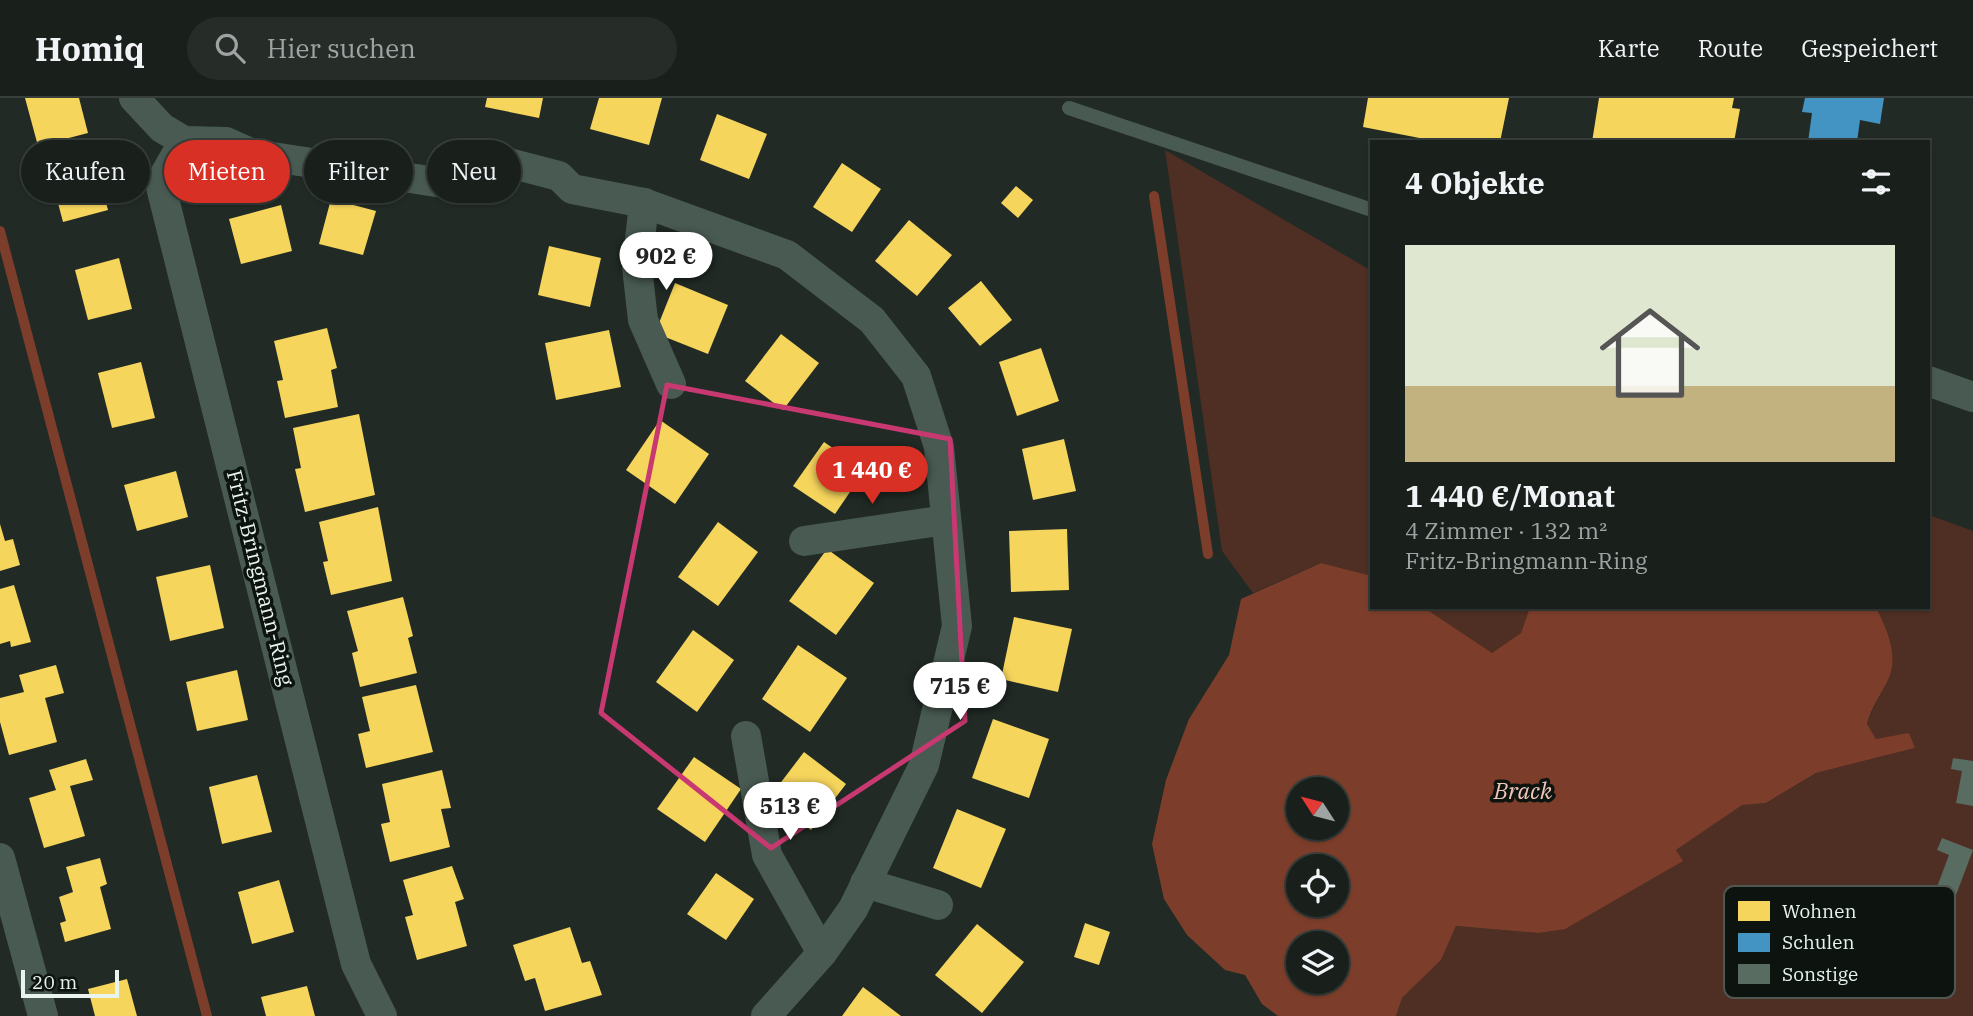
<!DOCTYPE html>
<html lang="de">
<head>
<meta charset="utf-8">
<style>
	:root { --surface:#19201c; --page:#262d29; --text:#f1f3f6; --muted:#9fa3a3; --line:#373e3b; --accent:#d93025 }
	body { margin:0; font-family:"IBM Plex Serif",serif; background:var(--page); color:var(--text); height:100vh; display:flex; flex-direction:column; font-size:26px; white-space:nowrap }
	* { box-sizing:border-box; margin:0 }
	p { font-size:23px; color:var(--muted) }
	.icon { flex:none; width:38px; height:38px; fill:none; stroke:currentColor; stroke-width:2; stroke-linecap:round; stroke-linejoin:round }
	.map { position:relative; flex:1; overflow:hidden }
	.details { position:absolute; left:1370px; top:42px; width:560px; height:469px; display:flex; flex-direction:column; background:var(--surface); border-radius:0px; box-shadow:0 2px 5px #0004,0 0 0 2px var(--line) }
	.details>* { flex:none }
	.hud { position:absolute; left:21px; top:42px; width:665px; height:63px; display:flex; gap:14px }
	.needle { width:46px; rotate:306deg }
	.controls { position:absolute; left:1286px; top:679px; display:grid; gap:14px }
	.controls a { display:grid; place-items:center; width:63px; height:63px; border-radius:50%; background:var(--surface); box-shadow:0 2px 5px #0004,0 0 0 2px var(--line); font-size:35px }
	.scale { position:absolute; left:21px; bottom:18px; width:98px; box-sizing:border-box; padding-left:7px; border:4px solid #e8f4ed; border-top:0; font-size:19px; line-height:24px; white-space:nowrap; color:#e8f4ed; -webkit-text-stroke:5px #0d1410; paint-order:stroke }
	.price { position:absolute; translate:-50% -60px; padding:0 16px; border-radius:24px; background:#fff; color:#222; font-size:23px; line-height:46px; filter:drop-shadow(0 2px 4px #0008) }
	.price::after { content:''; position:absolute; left:50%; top:42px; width:21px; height:16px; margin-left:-10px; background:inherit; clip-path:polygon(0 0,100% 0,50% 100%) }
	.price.active { background:var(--accent); color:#fff }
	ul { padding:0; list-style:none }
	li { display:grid; align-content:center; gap:14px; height:371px; padding:0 35px }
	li+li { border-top:2px solid var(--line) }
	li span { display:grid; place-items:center; height:217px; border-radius:0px; color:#555 }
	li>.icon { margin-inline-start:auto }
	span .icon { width:126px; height:126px; fill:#fffc; stroke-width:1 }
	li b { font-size:30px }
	h2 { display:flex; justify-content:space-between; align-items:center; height:84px; padding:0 35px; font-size:30px }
	.tag { padding:0 24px; border-radius:32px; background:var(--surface); box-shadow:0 2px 5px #0004,0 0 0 2px var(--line); font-size:24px; line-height:63px }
	.tag.active { background:var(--accent); color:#fff }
	header { display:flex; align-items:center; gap:42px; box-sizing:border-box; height:98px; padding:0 35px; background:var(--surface); border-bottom:2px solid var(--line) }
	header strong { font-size:33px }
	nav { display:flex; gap:38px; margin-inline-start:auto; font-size:24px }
	.search { width:490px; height:63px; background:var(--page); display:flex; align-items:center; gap:18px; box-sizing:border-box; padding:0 24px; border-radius:38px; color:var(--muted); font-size:26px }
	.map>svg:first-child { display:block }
</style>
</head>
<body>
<header>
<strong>Homiq</strong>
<div class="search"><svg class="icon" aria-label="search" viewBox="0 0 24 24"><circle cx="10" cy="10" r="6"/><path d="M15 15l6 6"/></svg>Hier suchen</div>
<nav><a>Karte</a><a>Route</a><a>Gespeichert</a></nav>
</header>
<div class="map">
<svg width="1973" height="918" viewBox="0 0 1973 918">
	<rect width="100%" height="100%" fill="#212a25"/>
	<!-- green -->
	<g fill="#4f2e23">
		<path d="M1165,52L1372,173V478L1321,465L1253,495L1222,453Z"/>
		<path d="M1929,417L1973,433V918H1396L1402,900L1441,862L1456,828L1538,835L1682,763L1676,752L1742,706L1766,705L1816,675L1915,650L1876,641L1867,626C1872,609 1882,596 1889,580C1899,556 1885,530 1876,509H1928Z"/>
		<path d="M1423,509H1530L1521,535L1492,556Z"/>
	</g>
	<!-- water -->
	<path fill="#7c3e2a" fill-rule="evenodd" d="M1321,465L1372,478V509H1423L1492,555L1521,535L1530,509H1876C1886,530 1899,556 1889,580C1882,596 1871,609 1867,626L1876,641L1909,635L1915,650L1816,675L1766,705L1742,707L1676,752L1683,763L1565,831L1538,835L1456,828L1441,862L1402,900L1396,918H1278L1262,906L1245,877L1225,872L1187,837L1164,801L1152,746L1166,682L1189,621L1229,557L1241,501ZM1298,691H1337V730H1298ZM1298,768H1337V807H1298ZM1298,845H1337V884H1298Z"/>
	<!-- homes -->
	<g fill="#f6d55c">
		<path d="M25,0H79L88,35L38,48Z"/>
		<path d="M487,0H543L539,20L485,9Z"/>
		<path d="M599,0H662L649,47L590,31Z"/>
		<path d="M1368,0H1509L1500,44H1440L1363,29Z"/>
		<path d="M1599,0H1734L1732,10L1740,11L1734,44H1592Z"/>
		<path d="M717,16L767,36L749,81L700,62Z"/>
		<path d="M94,59L108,112L63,124L49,71Z"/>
		<path d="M842,65L881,91L852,134L813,109Z"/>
		<path d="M1016,88L1033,102L1018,120L1001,105Z"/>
		<path d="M331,101L376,113L363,157L319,146Z"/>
		<path d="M281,107L292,153L241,166L229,121Z"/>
		<path d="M909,122L952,157L917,198L875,163Z"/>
		<path d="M549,148L601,160L590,209L538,197Z"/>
		<path d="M119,160L132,211L88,222L75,172Z"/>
		<path d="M981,183L1012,222L980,248L948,210Z"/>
		<path d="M675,185L728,207L708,256L655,235Z"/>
		<path d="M327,230L337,270L331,272L338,309L285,320L277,283L283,282L274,243Z"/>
		<path d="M609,232L621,289L556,302L545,245Z"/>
		<path d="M781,236L819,265L783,312L745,283Z"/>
		<path d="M1041,250L1059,303L1017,318L999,264Z"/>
		<path d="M141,264L155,320L112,330L98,275Z"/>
		<path d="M359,316L375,397L305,414L295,371L301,370L293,330Z"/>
		<path d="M660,322L709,356L675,406L626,372Z"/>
		<path d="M1064,341L1076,393L1033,402L1022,351Z"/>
		<path d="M824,344L865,372L835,416L793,388Z"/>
		<path d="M176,373L188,419L137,433L124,387Z"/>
		<path d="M378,409L392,483L331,497L323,464L328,463L319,424Z"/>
		<path d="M718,424L758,454L718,508L678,479Z"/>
		<path d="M0,426L5,443L13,441L20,467L0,473Z"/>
		<path d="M1067,431L1069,492L1011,494L1009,433Z"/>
		<path d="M827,451L874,485L836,537L789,503Z"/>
		<path d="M210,467L224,530L170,543L156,479Z"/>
		<path d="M14,487L31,544L11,549L10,543L0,546V491Z"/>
		<path d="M403,499L413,538L408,540L417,575L360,589L352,555L358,553L347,513Z"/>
		<path d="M1014,519L1072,531L1058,594L1001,581Z"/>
		<path d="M693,532L734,562L697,614L656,584Z"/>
		<path d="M798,547L847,580L810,634L762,601Z"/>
		<path d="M56,567L64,595L45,600L57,644L9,657L0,624V600L24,594L19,577Z"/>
		<path d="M237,572L248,622L197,633L186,584Z"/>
		<path d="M416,587L433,654L366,670L358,636L370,633L362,599Z"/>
		<path d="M993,621L1049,641L1029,700L972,680Z"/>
		<path d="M804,654L846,686L811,732L769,700Z"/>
		<path d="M694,659L741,691L705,744L657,711Z"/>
		<path d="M86,661L93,682L70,688L85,738L44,750L29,700L56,692L49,672Z"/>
		<path d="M442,672L451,710L441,711L450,749L390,764L381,726L390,724L382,686Z"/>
		<path d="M257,677L272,734L222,746L209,689Z"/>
		<path d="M957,711L1006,731L981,790L933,770Z"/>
		<path d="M100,760L107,786L100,789L111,831L65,844L60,825L66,823L59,799L73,794L66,769Z"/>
		<path d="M452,768L464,801L455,804L467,848L417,862L405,819L413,817L403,782Z"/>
		<path d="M716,775L754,801L726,842L687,816Z"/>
		<path d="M279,782L294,834L252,846L238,794Z"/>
		<path d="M1085,825L1110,834L1099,867L1074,859Z"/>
		<path d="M977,826L1024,864L982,915L935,877Z"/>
		<path d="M570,829L582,865L590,863L602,897L545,913L535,880L525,883L513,847Z"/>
		<path d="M127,881L137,918H95L88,891Z"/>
		<path d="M307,888L315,918H266L261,899Z"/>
		<path d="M863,889L901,918H842Z"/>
	</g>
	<!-- schools -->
	<path fill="#4393c3" d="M1805,0H1884L1880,26L1860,22L1857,44H1808L1812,15L1802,14Z"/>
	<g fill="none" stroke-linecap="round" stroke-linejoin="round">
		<!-- stream -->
		<g stroke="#7c3e2a" stroke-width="10">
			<path d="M1154,98L1208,456"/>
			<path d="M0,133L207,918"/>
		</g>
	</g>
	<!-- building -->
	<g fill="#586c62">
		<path d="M1953,660L1973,663V708L1956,705L1962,673L1951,671Z"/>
		<path d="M1942,740L1973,752L1956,797L1937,789L1949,757L1937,752Z"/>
	</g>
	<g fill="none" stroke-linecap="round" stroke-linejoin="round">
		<!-- service -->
		<path stroke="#485a51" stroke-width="14" d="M1069,10L1372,112"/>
		<!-- minor -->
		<g stroke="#485a51" stroke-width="30">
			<path d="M134,0L162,30L184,43"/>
			<path d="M644,105L637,169L643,222L671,286"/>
			<path d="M1928,283L1973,299"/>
			<path d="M804,443L946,422"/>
			<path d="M746,638L767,757L822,855"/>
			<path d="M0,760L43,918"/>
			<path d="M865,785L938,807"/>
			<path d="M382,918L356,866L160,85L184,43L226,44L253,56L436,84L463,62L505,64L559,78L572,91L644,105L787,157L872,222L916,278L939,349L957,528L924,667L853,811L822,855L766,918"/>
		</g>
	</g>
	<!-- marked area -->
	<path fill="none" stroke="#c83971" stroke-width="5" stroke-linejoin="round" d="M667,287L950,341L965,623L771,750L601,615Z"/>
	<g text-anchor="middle" stroke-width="7" stroke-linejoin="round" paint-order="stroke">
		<!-- street labels -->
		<g font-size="21" fill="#e8f4ed" stroke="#0d1410">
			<text transform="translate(260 480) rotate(76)" y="7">Fritz-Bringmann-Ring</text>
		</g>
		<!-- water labels -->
		<g font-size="23" font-style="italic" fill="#f1c6b9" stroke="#0d1410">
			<text x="1523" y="701">Brack</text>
		</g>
	</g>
	<!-- legend -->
	<rect x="1724" y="788" width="231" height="112" rx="10" fill="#0d1410" stroke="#4f5752" stroke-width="2"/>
	<rect x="1738" y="803" width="32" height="20" fill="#f6d55c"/>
	<rect x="1738" y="835" width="32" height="19" fill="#4393c3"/>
	<rect x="1738" y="866" width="32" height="20" fill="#586c62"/>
	<g font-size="19" fill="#e8f4ed">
		<text x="1782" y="820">Wohnen</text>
		<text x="1782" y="851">Schulen</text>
		<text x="1782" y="883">Sonstige</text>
	</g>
</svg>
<div class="controls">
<a><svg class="needle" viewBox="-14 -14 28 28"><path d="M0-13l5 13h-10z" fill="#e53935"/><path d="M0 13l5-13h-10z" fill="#9fa3a3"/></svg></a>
<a><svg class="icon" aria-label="locate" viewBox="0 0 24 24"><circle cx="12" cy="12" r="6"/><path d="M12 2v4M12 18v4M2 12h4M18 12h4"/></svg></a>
<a><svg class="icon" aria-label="layers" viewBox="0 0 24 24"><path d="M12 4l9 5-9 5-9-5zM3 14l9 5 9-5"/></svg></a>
</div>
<div class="scale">20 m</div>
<b class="price" style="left:666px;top:194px">902 €</b>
<b class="price active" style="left:872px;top:408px">1 440 €</b>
<b class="price" style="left:960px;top:624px">715 €</b>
<b class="price" style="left:790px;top:744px">513 €</b>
<div class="hud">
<a class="tag">Kaufen</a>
<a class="tag active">Mieten</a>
<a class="tag">Filter</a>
<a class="tag">Neu</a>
</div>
<section class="details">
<h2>4 Objekte<svg class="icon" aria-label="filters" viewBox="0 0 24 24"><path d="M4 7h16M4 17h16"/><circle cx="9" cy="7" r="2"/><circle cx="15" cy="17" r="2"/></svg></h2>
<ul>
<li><span style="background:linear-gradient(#dfe7d0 65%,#c2b280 0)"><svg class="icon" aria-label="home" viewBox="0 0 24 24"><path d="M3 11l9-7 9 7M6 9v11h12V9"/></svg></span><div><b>1 440 €/Monat</b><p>4 Zimmer · 132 m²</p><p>Fritz-Bringmann-Ring</p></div></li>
</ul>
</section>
</div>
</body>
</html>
